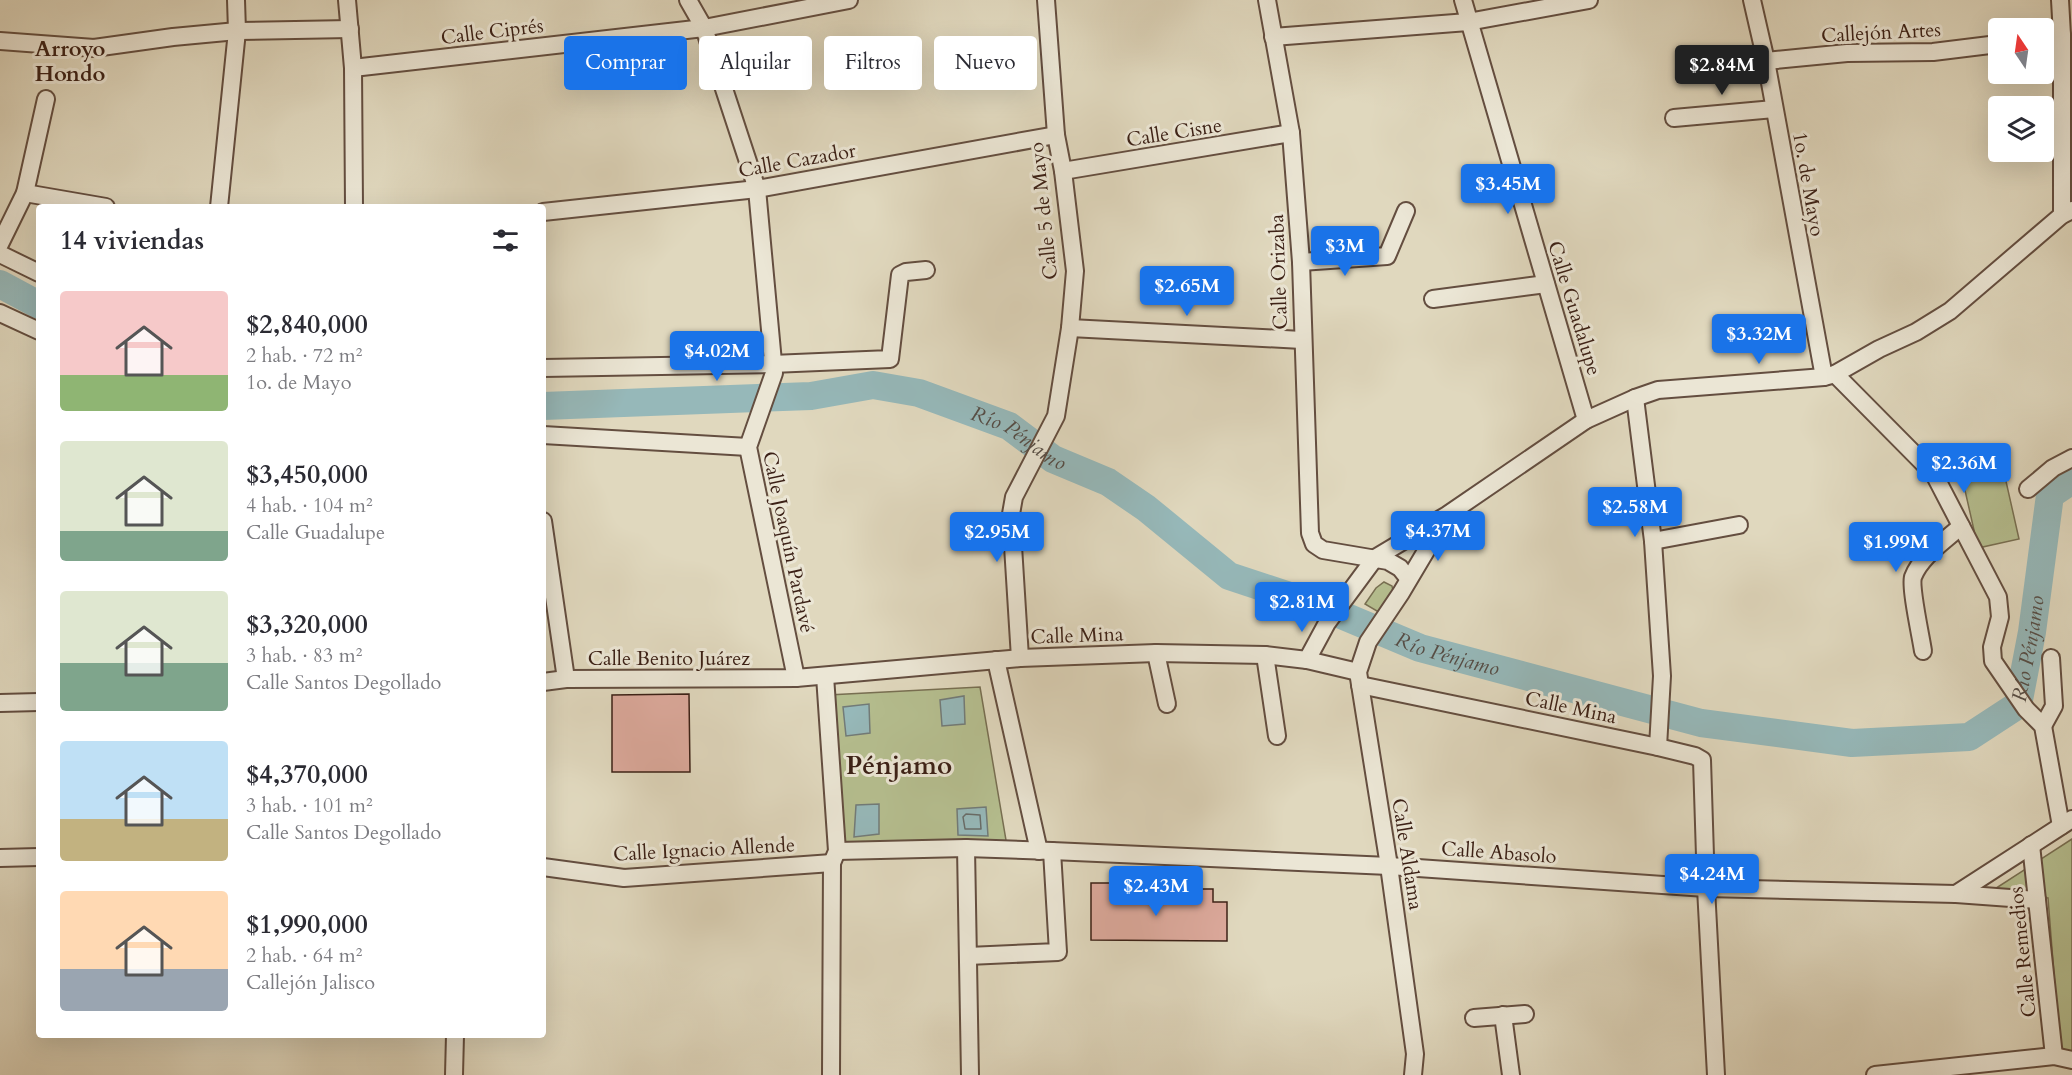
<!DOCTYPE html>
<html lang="es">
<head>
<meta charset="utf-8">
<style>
	:root { --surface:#fff; --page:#f2f2f3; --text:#2b2b33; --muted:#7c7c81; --accent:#1a73e8 }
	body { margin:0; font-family:Cardo,serif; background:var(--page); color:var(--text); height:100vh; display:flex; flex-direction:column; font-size:22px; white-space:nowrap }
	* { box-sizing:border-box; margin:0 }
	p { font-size:20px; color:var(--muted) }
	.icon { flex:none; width:33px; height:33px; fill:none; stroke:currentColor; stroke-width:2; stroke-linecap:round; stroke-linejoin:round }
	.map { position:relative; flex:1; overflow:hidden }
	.details { position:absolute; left:36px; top:204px; width:510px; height:834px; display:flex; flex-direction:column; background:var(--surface); border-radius:6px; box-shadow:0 6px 24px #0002 }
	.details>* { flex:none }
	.guide { position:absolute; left:564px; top:36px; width:570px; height:54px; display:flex; gap:12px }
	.needle { width:39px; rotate:347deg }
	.tools { position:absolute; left:1988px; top:18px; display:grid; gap:12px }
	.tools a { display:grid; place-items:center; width:66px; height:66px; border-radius:6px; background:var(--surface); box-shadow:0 6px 24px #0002; font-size:30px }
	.price { position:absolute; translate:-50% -51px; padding:0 14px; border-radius:6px; background:var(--accent); color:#fff; font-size:20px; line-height:39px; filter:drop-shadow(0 2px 3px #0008) }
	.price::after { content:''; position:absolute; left:50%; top:36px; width:18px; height:14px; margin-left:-9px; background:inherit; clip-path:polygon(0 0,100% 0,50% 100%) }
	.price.selected { background:#222; color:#fff }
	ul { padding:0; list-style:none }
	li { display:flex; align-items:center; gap:18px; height:150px; padding:0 24px }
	li span { display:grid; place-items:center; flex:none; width:168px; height:120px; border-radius:6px; color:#555 }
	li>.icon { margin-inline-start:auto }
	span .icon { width:72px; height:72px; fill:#fffc; stroke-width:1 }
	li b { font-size:26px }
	h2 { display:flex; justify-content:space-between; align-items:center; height:72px; padding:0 24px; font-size:26px }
	.tag { padding:0 21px; border-radius:6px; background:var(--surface); box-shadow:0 6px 24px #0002; font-size:21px; line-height:54px }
	.tag.selected { background:var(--accent); color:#fff }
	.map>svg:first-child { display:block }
</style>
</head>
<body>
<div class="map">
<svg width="2072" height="1075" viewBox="0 0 2072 1075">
	<rect width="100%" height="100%" fill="#e0d8be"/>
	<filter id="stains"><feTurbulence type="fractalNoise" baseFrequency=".00333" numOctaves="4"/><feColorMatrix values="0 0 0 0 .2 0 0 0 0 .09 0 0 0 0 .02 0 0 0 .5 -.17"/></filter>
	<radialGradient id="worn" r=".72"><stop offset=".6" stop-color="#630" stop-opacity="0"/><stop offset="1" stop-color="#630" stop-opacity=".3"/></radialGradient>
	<!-- green -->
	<g fill="#b5be8f" stroke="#786f52" stroke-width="1.5">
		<path d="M2003,468L2019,539L1978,548L1962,477Z"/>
		<path d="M1384,582L1392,586L1394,595L1382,614L1365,604L1376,588Z"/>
		<path d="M980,687L1007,846L843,850L828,695Z"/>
		<path d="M2072,839V1051H2060L2048,898L1987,894Z"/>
	</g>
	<!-- water -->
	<g fill="#96b8b9" stroke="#727b78" stroke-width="1.5">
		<path d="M964,696L965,724L942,726L940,700Z"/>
		<path d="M869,704L870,733L846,736L843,707Z"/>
		<path d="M879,804V834L854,837L856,805Z"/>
		<path d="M986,807L988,836L958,835L957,809Z"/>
	</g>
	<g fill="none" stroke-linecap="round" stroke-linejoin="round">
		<!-- shore -->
		<path stroke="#686c68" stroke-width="1.5" d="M966,814L980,815L981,829H965L963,817Z"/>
		<!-- river -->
		<g stroke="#96b8b9" stroke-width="28">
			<path d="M0,284L39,305"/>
			<path id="s1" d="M543,406L811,396L873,385L919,393L1009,426L1053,459L1108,482L1146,508L1229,576L1320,606L1420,648L1701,723L1852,743L1969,737L2018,705L2032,632L2050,495L2072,480"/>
		</g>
	</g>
	<!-- building -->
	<g fill="#dca99c" stroke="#3b2016" stroke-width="1.5">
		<path d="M689,694L690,772H612V695Z"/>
		<path d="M1091,883H1125V902H1184V889H1213V902H1227V941L1091,940Z"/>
	</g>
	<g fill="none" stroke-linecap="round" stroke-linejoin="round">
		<!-- minor casing -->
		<g stroke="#644e40" stroke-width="20">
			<g id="minor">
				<path d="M347,0L353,68L354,207"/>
				<path d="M688,0L704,28L757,189L774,373L748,447L796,678"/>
				<path d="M1267,0L1291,133L1301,262L1310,533L1314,544L1323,550L1388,561L1400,568L1408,578"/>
				<path d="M1463,0L1586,420"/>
				<path d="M1752,0L1766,61L1824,377"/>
				<path d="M2060,0L2062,35V215"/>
				<path d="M1273,37L1468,22L1589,0"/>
				<path d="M2043,38L2062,35"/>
				<path d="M0,41L94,48L173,37L237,31L350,29"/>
				<path d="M1766,61L1847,53L1933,52L1998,44"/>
				<path d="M353,68L704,28L849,0"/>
				<path d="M1674,118L1774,109"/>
				<path d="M1063,171L1291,133"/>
				<path d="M25,193L106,207"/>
				<path d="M219,207L237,31L236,0"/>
				<path d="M543,212L757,189L1056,135"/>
				<path d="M0,244L25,193L46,99"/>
				<path d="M0,254L39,273"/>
				<path d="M1301,262L1387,256L1406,211"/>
				<path d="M1433,299L1546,284"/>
				<path d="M0,313L39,331"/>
				<path d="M1070,328L1302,340"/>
				<path d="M543,368L772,364L890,359L900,275L906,272L926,270"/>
				<path d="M1835,374L1934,474L1998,597L2000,617L1992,647L1993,661L2026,709L2043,726L2061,826"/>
				<path d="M1635,398L1653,541L1662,676L1658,747"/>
				<path d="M543,435L748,447"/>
				<path d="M2028,489L2053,468L2072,458"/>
				<path d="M543,521L566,679"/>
				<path d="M1653,541L1739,525"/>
				<path d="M1923,651C1921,637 1910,588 1913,577C1921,556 1945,541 1961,526"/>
				<path d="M1156,653L1167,704"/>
				<path d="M1265,655L1277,736"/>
				<path d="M1020,658L1011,514L1014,497L1056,416L1070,328L1075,271L1063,171L1056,135L1046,0"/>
				<path d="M996,660L1039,851"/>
				<path d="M1307,660L1327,623L1375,558L1447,515L1586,420L1635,398L1658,390L1824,377L1835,374L1879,349L1916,332L1950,311L2062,215L2072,210"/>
				<path d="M825,676L837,851L832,863L831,1075"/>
				<path d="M543,682L566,679L796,678L1020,658L1156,653L1265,655L1307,660L1358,672"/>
				<path d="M1360,685L1658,747L1695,756L1702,760L1706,888L1716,1075"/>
				<path d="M0,703L39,702"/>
				<path d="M2043,726L2054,706L2051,658"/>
				<path d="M2031,845L2054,1056"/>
				<path d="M966,848L970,1075"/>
				<path d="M837,851L966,848L1052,851L1389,866L1706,888L1956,894L2037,900"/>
				<path d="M0,858L39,857"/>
				<path d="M543,867L624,878L832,863"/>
				<path d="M1956,894L2072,819"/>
				<path d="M968,956L1058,952L1052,851"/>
				<path d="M1503,1015L1511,1075"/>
				<path d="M1474,1018L1525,1014"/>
				<path d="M454,1075L455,1035"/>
				<path d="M1413,1075L1415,1054L1389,866L1358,672L1368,642L1401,593L1445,519"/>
				<path d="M1875,1075L2054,1056L2072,1060"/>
			</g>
		</g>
		<!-- minor -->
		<use href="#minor" stroke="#ebe6d5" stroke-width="16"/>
	</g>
	<g text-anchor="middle" stroke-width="6" stroke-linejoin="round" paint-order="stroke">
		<!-- street labels -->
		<g font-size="20" fill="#3b2016" stroke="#ebe6d5">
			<text transform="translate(492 31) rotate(-7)" y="7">Calle Ciprés</text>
			<text transform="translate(1881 32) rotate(-3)" y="7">Callejón Artes</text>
			<text transform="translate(1174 132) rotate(-9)" y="7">Calle Cisne</text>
			<text transform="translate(797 160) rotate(-10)" y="7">Calle Cazador</text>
			<text transform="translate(1809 184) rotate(80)" y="7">1o. de Mayo</text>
			<text transform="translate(1043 211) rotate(-96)" y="7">Calle 5 de Mayo</text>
			<text transform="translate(1278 272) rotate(-92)" y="7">Calle Orizaba</text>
			<text transform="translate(1575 308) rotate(73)" y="7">Calle Guadalupe</text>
			<text transform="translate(789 542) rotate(78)" y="7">Calle Joaquín Pardavé</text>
			<text transform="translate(1077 635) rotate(-2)" y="7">Calle Mina</text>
			<text x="669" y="665">Calle Benito Juárez</text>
			<text transform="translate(1571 707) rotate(12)" y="7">Calle Mina</text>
			<text transform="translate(704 849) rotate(-3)" y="7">Calle Ignacio Allende</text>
			<text transform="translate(1499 852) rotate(4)" y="7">Calle Abasolo</text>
			<text transform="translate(1408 854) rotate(81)" y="7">Calle Aldama</text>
			<text transform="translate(2022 952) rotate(-96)" y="7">Calle Remedios</text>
		</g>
		<!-- water labels -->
		<g font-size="21" font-style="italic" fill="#564e47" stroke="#ebe6d5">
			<text dy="7" stroke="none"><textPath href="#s1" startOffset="488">Río Pénjamo</textPath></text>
			<text dy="7" stroke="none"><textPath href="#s1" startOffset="1622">Río Pénjamo</textPath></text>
			<text dy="7" stroke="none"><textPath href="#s1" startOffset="974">Río Pénjamo</textPath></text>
		</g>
		<!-- quarter labels -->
		<g font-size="22" font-weight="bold" fill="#3b2016" stroke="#ebe6d5">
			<text x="70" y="56">Arroyo<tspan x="70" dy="25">Hondo</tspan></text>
		</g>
		<!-- district labels -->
		<g font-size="26" font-weight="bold" fill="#3b2016" stroke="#ebe6d5">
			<text x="899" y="774">Pénjamo</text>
		</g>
	</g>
	<rect width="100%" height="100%" filter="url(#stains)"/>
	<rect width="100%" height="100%" fill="url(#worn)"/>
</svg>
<div class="tools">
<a><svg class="needle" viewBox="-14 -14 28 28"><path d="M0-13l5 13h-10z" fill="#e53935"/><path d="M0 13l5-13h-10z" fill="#7c7c81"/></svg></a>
<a><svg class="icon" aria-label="layers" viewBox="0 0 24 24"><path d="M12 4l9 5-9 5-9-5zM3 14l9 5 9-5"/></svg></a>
</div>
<b class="price selected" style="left:1722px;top:96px">$2.84M</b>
<b class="price" style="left:1508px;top:215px">$3.45M</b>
<b class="price" style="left:1345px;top:277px">$3M</b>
<b class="price" style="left:1187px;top:317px">$2.65M</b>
<b class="price" style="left:1759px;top:365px">$3.32M</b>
<b class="price" style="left:717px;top:382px">$4.02M</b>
<b class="price" style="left:1964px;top:494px">$2.36M</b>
<b class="price" style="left:1635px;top:538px">$2.58M</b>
<b class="price" style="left:1438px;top:562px">$4.37M</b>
<b class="price" style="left:997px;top:563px">$2.95M</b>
<b class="price" style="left:1896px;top:573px">$1.99M</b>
<b class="price" style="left:1302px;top:633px">$2.81M</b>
<b class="price" style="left:1712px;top:905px">$4.24M</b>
<b class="price" style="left:1156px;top:917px">$2.43M</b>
<div class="guide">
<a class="tag selected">Comprar</a>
<a class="tag">Alquilar</a>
<a class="tag">Filtros</a>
<a class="tag">Nuevo</a>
</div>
<section class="details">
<h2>14 viviendas<svg class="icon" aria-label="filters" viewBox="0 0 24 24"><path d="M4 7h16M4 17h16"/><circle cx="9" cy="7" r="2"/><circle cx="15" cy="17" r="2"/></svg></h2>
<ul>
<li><span style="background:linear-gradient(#f6c9c9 70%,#8fb573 0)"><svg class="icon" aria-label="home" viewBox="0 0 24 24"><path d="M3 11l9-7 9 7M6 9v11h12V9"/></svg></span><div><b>$2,840,000</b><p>2 hab. · 72 m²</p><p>1o. de Mayo</p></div></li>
<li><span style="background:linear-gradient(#dfe7d0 75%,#7fa58c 0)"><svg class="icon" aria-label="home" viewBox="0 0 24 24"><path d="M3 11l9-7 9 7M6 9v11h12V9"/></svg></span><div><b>$3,450,000</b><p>4 hab. · 104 m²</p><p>Calle Guadalupe</p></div></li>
<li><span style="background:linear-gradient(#dfe7d0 60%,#7fa58c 0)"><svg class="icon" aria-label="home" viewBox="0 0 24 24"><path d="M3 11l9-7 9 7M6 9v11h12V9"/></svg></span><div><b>$3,320,000</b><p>3 hab. · 83 m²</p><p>Calle Santos Degollado</p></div></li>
<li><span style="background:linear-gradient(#bfe0f5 65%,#c2b280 0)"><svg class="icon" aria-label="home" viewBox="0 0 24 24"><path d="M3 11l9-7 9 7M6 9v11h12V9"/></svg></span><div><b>$4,370,000</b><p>3 hab. · 101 m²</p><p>Calle Santos Degollado</p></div></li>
<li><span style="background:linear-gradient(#ffd9b3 65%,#9aa5b1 0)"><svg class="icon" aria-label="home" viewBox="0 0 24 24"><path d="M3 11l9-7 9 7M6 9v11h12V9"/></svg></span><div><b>$1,990,000</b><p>2 hab. · 64 m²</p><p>Callejón Jalisco</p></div></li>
</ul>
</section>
</div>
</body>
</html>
